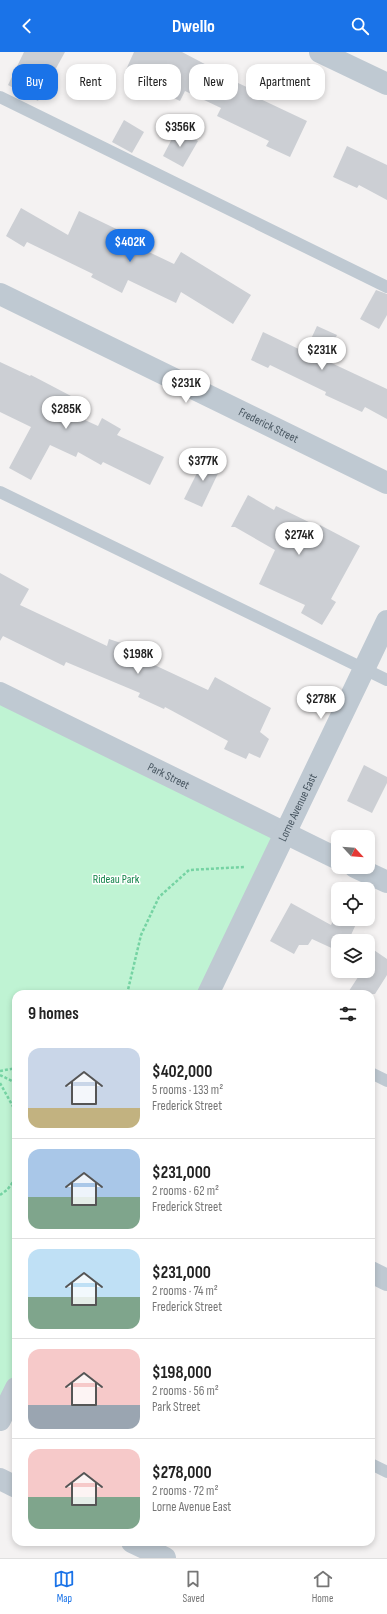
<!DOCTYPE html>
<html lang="en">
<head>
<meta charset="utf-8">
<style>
	:root { --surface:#fff; --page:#f2f2f2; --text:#222; --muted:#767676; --line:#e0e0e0; --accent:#1a73e8 }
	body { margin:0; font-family:"Sofia Sans Condensed",sans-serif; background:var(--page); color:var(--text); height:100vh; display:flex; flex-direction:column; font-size:15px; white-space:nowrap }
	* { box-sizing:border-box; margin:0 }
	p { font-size:13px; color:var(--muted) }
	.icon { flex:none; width:22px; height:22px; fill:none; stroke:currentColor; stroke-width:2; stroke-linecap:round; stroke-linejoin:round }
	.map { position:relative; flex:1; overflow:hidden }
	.panel { position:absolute; left:12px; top:938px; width:363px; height:556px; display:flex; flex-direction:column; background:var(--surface); border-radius:12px; box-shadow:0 2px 6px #0003 }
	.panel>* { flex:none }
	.top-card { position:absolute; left:12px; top:12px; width:363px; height:36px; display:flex; gap:8px }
	.needle { width:26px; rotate:116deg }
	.tools { position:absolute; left:331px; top:778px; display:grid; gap:8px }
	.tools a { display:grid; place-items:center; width:44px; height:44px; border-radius:8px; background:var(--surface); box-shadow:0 2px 6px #0003; font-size:20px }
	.price { position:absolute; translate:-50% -34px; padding:0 9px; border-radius:14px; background:#fff; color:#222; font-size:13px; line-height:26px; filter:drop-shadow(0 1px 2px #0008) }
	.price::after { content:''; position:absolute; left:50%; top:24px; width:12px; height:9px; margin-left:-6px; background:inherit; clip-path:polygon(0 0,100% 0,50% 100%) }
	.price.current { background:var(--accent); color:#fff }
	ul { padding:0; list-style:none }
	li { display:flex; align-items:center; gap:12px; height:100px; padding:0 16px }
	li+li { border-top:1px solid var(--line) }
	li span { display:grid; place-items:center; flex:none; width:112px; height:80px; border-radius:12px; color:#555 }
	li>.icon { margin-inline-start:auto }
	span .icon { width:48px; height:48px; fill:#fffc; stroke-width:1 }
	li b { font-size:17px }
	h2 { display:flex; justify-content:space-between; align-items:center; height:48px; padding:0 16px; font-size:17px }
	.pill { padding:0 14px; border-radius:12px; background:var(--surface); box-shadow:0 2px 6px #0003; font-size:14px; line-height:36px }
	.pill.current { background:var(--accent); color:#fff }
	header { display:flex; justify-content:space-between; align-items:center; height:52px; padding:0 16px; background:var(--accent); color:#fff; font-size:18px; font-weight:700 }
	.menu { display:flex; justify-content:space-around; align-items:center; height:56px; border-top:1px solid var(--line); background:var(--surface); font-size:11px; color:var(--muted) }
	.menu a { display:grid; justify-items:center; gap:2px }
	.menu .current { color:var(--accent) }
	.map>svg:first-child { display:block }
</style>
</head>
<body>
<header><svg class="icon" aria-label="back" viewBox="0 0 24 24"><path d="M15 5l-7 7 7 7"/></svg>Dwello<svg class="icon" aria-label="search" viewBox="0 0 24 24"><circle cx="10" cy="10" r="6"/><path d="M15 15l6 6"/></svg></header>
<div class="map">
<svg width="387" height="1506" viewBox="0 0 387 1506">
	<rect width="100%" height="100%" fill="#f4f2f2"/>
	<!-- green -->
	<path fill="#bff3d3" d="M0,641L286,782L208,942H16V1336L0,1368Z"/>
	<!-- building -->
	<g fill="#cccfd4">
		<path d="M24,0H65L38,49L8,33Z"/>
		<path d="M134,0H182L218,19L217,21L255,39L252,43L307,69L290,105L266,94L269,89L217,64L221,56L185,39L180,49L124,22Z"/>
		<path d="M124,68L144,80L132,101L112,90Z"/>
		<path d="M177,77L198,89L183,115L163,104Z"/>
		<path d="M347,94L387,113V148L359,133L357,136L333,125Z"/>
		<path d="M21,156L68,183L79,159L133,185L130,191L174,212L181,200L251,243L233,272L181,240L176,251L128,228L122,241L91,225L93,222L27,190L24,195L6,184Z"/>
		<path d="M376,238L387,242V263L379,277L360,267Z"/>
		<path d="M317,274L337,283L325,308L387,337V367L365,355L362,360L325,343L326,340L270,313L268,316L251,308L263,280L305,300Z"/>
		<path d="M0,310L30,324L31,323L71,344L63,358L98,374L102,366L121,377L117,383L164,405L150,433L103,410L101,413L78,400L76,405L50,393L31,428L9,416L31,375L0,360Z"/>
		<path d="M205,405L222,413L202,455L184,447Z"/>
		<path d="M248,443L274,458L276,454L319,475L320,473L360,494L331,547L336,550L322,573L301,561L305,553L259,532L275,498L235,475H231Z"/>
		<path d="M0,521L29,537L20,553L107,594L109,587L136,596L133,603L208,638L215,625L271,656L260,680L269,687L260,706L249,701L246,707L224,697L228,689L165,655L164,657L138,645L140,641L66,610L64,614L3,584L0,589Z"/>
		<path d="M364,713L387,725V731L372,761L347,749Z"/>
		<path d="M291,851L331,873L336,863L338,867H345L356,872L351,883L360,889H338V899L312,887L308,893H299L294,902L270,889Z"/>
		<path d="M368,894L387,907V923L375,942H347L362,919H368Z"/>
	</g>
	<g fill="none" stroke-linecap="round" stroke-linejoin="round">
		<!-- path -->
		<g stroke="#75d3a3" stroke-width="2.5" stroke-dasharray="3 2" stroke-linecap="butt">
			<path d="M127,942L141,883L159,845L189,818L244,815"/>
			<path d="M0,1019L16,1016"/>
			<path d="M0,1023L16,1031"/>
			<path d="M0,1031L16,1060"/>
			<path d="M0,1143L7,1138L16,1126"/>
		</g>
		<!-- service -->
		<g stroke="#bfc9d2" stroke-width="12">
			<path d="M0,45L387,235"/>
			<path d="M0,440L387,628"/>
			<path d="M371,1021L387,1029"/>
			<path d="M371,1412L387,1420"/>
		</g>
		<!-- minor -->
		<g stroke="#bfc9d2" stroke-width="22">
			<path d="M320,0L387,32"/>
			<path id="s1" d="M0,242L387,431"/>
			<path id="s2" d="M0,641L338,807"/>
			<path d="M355,815L387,830"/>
			<path id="s3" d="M208,942L387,569"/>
			<path d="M371,1220L387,1228"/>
			<path d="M0,1368L16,1336"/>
			<path d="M0,1427L16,1435"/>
			<path d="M132,1490L165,1506"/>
		</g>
	</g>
	<g text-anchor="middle" stroke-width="3" stroke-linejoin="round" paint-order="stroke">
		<!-- street labels -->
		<g font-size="12" fill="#485661" stroke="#fff">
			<text dy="4" stroke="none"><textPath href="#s1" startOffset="299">Frederick Street</textPath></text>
			<text dy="4" stroke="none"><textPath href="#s2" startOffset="188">Park Street</textPath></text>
			<text dy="4" stroke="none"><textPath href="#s3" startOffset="207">Lorne Avenue East</textPath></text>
		</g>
		<!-- park labels -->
		<g font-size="12" fill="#128349" stroke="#fff">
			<text x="116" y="831">Rideau Park</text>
		</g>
	</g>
</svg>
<div class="tools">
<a><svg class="needle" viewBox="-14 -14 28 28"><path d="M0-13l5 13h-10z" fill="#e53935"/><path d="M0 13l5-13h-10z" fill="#767676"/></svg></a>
<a><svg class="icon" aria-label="locate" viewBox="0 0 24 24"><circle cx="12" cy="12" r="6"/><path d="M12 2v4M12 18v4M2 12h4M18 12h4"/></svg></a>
<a><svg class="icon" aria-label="layers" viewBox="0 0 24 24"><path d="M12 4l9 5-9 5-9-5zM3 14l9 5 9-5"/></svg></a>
</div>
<b class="price" style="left:180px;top:96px">$356K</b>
<b class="price current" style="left:130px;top:211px">$402K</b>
<b class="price" style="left:322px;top:319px">$231K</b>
<b class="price" style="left:186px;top:352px">$231K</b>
<b class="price" style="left:66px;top:378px">$285K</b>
<b class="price" style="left:203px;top:430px">$377K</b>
<b class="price" style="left:299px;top:504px">$274K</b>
<b class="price" style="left:138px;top:623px">$198K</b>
<b class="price" style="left:321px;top:668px">$278K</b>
<div class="top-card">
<a class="pill current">Buy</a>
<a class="pill">Rent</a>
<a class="pill">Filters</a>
<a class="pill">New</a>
<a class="pill">Apartment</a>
</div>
<section class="panel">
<h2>9 homes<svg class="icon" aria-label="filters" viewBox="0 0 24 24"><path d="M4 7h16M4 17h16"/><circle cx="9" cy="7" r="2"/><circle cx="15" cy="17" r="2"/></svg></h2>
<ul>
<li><span style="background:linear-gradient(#c9d6e8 75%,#c2b280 0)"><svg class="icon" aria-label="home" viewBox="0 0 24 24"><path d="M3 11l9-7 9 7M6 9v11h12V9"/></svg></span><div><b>$402,000</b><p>5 rooms · 133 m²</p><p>Frederick Street</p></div></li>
<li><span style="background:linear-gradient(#a9c7e8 60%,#7fa58c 0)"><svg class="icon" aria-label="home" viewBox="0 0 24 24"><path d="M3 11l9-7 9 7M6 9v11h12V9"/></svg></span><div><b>$231,000</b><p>2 rooms · 62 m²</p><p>Frederick Street</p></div></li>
<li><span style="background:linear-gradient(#bfe0f5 60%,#7fa58c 0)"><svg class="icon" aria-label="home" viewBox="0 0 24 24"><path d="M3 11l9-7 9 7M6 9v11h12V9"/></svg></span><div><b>$231,000</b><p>2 rooms · 74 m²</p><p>Frederick Street</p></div></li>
<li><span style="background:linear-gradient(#f6c9c9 70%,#9aa5b1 0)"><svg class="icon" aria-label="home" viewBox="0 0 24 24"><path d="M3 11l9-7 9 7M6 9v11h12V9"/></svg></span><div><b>$198,000</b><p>2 rooms · 56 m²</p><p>Park Street</p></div></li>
<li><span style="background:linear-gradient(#f6c9c9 60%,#7fa58c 0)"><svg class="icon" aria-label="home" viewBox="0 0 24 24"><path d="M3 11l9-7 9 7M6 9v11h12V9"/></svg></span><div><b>$278,000</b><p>2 rooms · 72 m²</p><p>Lorne Avenue East</p></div></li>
</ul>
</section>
</div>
<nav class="menu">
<a class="current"><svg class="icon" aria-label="map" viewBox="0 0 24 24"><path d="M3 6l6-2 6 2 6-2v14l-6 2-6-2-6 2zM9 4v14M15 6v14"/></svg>Map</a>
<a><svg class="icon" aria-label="saved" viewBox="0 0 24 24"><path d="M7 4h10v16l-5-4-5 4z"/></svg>Saved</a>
<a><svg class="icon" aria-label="home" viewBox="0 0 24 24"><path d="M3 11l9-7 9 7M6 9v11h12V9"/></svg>Home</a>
</nav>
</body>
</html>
